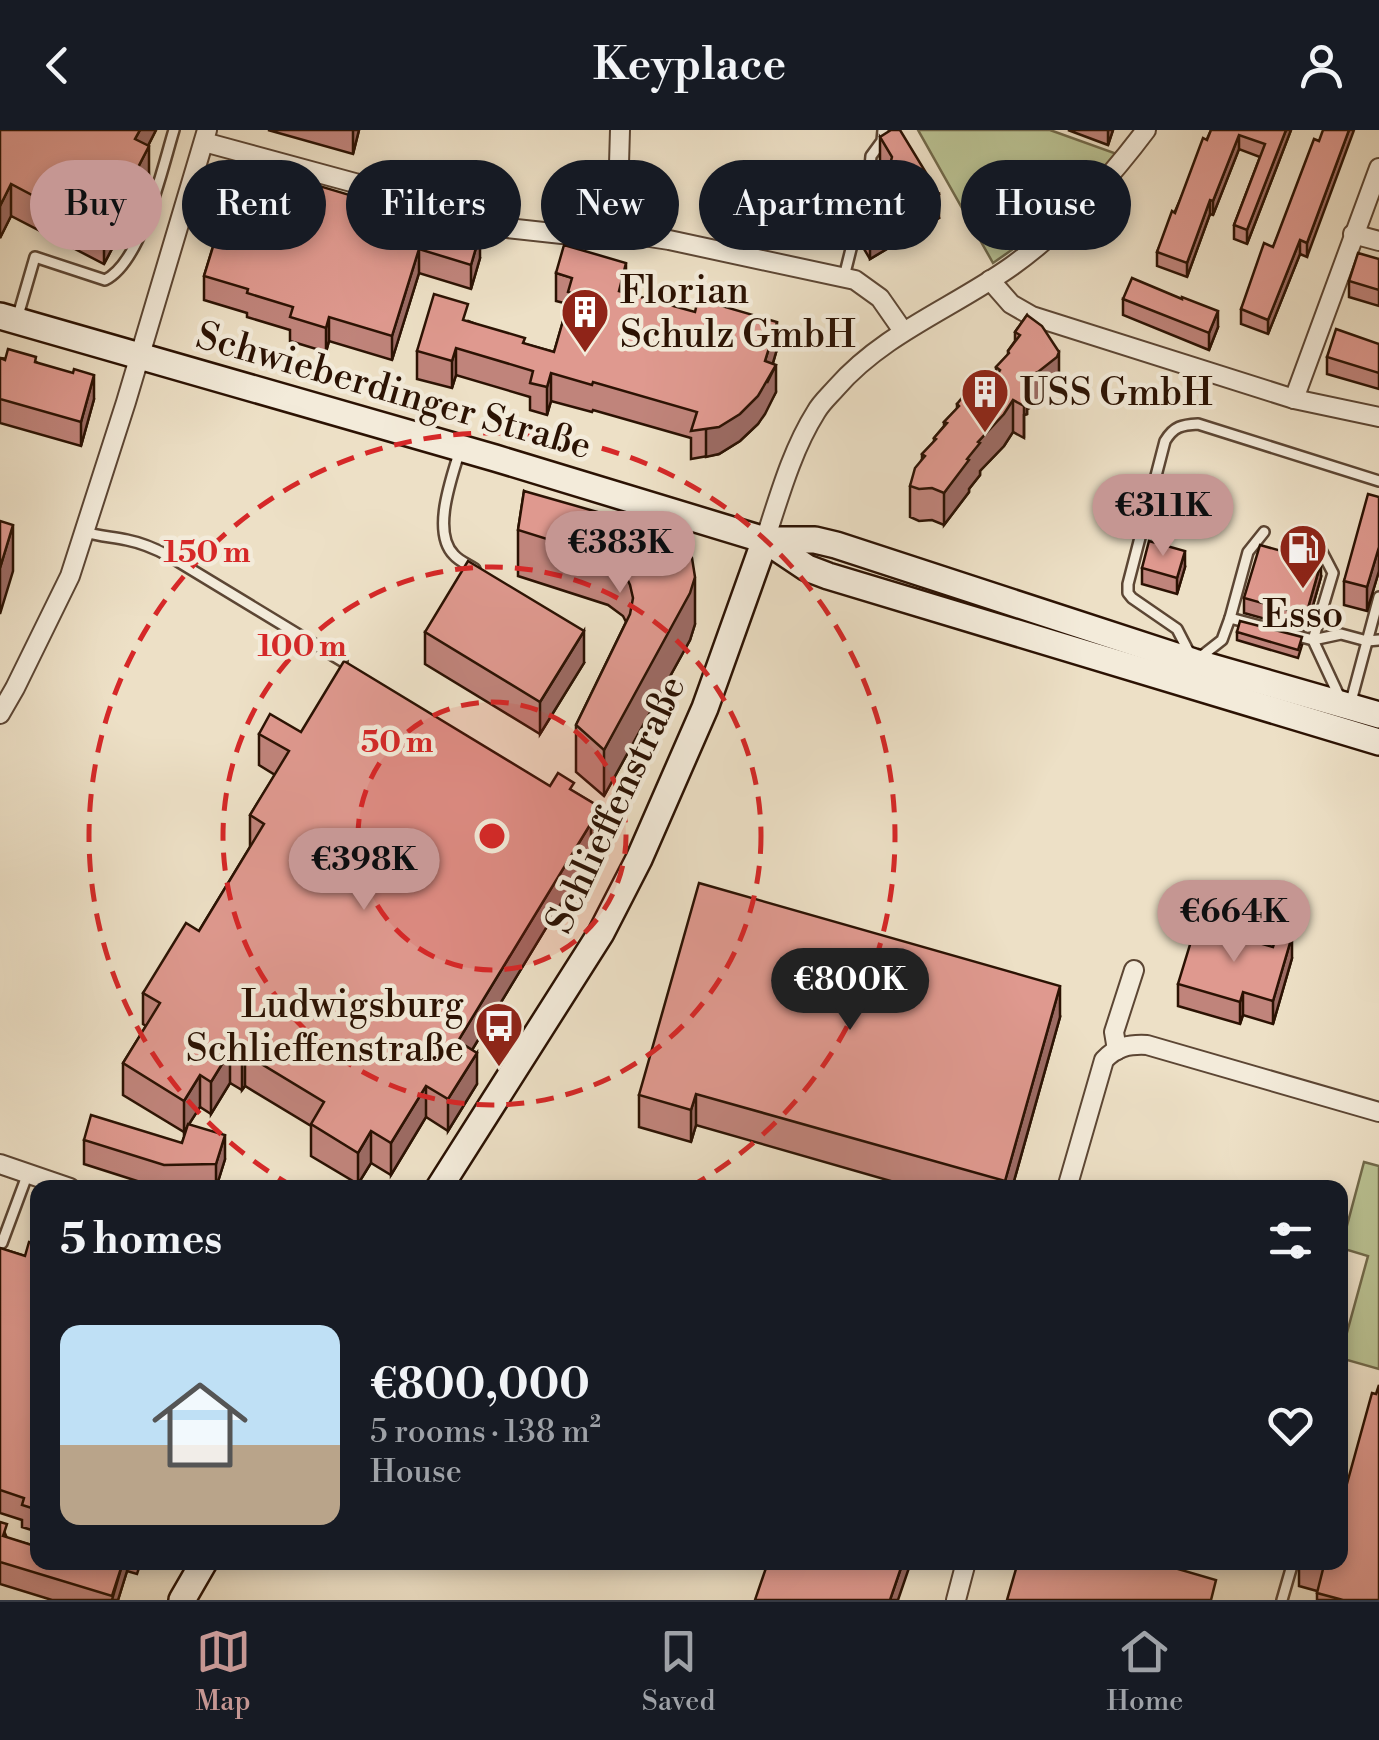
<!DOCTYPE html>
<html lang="en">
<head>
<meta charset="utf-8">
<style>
	:root { --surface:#171b24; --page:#20242c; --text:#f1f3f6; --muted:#9ea1a6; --line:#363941; --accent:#c59692 }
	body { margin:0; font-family:"Libre Bodoni",serif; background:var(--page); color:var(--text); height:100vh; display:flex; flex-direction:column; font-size:38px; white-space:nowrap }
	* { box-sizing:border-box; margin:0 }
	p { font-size:32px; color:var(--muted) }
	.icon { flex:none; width:55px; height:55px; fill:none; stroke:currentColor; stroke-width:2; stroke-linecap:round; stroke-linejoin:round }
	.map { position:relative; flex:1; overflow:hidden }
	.side { position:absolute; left:30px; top:1050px; width:1318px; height:390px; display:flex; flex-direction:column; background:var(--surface); border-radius:20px; box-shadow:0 5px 15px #0003 }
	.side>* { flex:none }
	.hud { position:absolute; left:30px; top:30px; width:1320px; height:90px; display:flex; gap:20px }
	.price { position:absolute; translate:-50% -85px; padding:0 22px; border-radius:35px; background:var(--accent); color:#111; font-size:32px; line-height:65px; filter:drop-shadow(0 2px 5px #0008) }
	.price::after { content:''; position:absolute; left:50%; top:60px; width:30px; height:22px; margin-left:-15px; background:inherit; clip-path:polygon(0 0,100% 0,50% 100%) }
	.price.current { background:#222; color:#fff }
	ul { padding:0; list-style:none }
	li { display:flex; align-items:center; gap:30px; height:250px; padding:0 30px }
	li span { display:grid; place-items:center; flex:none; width:280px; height:200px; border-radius:20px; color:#555 }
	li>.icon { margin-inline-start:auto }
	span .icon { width:120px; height:120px; fill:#fffc; stroke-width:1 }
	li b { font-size:42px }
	h2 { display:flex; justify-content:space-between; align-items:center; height:120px; padding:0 30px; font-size:42px }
	.pill { padding:0 35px; border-radius:45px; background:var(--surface); box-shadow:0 5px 15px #0003; font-size:35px; line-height:90px }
	.pill.current { background:var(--accent); color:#111 }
	header { display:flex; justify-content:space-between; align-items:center; height:130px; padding:0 30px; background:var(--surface); font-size:45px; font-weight:600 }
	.menu { display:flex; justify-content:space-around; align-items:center; height:140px; border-top:2px solid var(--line); background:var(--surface); font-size:28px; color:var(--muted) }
	.menu a { display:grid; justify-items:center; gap:5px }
	.menu .current { color:var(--accent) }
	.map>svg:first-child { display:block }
</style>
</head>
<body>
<header><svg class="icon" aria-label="back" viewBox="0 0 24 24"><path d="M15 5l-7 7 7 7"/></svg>Keyplace<svg class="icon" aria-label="person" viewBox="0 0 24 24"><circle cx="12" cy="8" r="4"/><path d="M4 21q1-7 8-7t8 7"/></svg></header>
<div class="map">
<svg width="1379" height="1470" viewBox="0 0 1379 1470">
	<rect width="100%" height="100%" fill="#ede0c6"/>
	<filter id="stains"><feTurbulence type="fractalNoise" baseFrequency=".002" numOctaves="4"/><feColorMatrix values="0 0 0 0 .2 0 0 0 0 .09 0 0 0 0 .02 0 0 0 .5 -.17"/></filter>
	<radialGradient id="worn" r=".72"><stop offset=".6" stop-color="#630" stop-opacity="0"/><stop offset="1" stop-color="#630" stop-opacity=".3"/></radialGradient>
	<!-- green -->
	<g fill="#bac293" stroke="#726a4b" stroke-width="2.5">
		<path d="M918,0H1050L1117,24L1069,80L993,133Z"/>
		<path d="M1364,1032L1379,1036V1239L1340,1228L1368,1126L1341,1118Z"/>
	</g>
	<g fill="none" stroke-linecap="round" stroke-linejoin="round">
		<!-- lane casing -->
		<g stroke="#5c4634" stroke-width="14">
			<g id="lane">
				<path d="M844,147L855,103L867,70L871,26L882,11L883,0"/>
				<path d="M17,189L35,127L105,150C142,132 162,39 174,0"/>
				<path d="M460,320C452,347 431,402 454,425C459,431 469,435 475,439"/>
				<path d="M84,402C99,406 112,407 127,410C142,413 156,419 169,426L342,531"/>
				<path d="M1321,420L1333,443L1313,510L1341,504L1367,511L1379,510"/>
				<path d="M1230,488L1248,422L1264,402"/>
				<path d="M1340,568L1313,510L1230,488L1222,510L1194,532L1177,499L1132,468L1128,463V454L1165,311C1174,296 1182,295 1198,294L1379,351"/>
				<path d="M1350,575L1379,467"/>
				<path d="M0,1112L2,1113L28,1043"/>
				<path d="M1282,1470L1293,1432"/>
			</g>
		</g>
		<!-- street casing -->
		<g stroke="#5c4634" stroke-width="22">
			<g id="street">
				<path d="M204,12L355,53L498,97L562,104L617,102L669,110L855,150L880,168L903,201"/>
				<path d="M617,102L620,0"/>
				<path d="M1353,104L1379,111"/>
				<path d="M990,150L1011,174L1032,186L1294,269L1379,287"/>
				<path d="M1294,269L1379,38"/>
				<path d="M765,410C779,367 792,320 816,282C821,273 829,266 836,258C884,203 953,178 1012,136C1065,98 1107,52 1146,0"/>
				<path d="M0,584L15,558L70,446L126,272L207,0"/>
				<path d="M1117,920L1114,902L1134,840"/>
				<path d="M0,1034L70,1058"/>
				<path d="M1067,1058L1104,930C1116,917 1129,914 1147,915L1379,982"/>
				<path d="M956,1470L966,1432"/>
			</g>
		</g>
		<!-- secondary casing -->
		<g stroke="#2b1203" stroke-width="30">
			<g id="secondary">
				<path d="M0,186L495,328L765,410H815L836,415L1194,532L1379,585"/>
				<path d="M765,410L807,438L828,446L1379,612"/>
				<path d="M439,1058L601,803L639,729L705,578L765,410"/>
				<path d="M182,1470L204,1432"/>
			</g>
		</g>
		<!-- lane -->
		<use href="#lane" stroke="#f3ebda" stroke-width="9"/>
		<!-- street -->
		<use href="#street" stroke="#f3ebda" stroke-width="18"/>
		<!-- secondary -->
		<use href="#secondary" stroke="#f3ebda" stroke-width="25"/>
	</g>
	<!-- wall -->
	<g fill="#c0847b" stroke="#2b1203" stroke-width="2.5">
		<path d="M0,0H156L148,16L149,48L104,134L11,86L0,108Z"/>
		<path d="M268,0H359L353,24Z"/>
		<path d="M1068,0H1113L1108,15Z"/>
		<path d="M1211,0H1291L1247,114L1234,109V95L1260,27L1239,19L1213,85L1210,84L1187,147L1157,136V122Z"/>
		<path d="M880,7L939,88L870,129L861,114V90L875,77H873V53L887,42L880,31Z"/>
		<path d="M1319,11L1307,127L1300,124L1268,204L1241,194V179L1273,117Z"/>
		<path d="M239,32L480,128L471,159L419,143L392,230L329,211L326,222L290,211V200L247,187V183L204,170V146Z"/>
		<path d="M1379,129V176L1349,167V151Z"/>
		<path d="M556,143L626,163L777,219L773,233L776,262L758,294L740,311L719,324L691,329V308L593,280L592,282L551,271L547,285L530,280V267L456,245L452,258L417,249V221L468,191L525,214L554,222L568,174L556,171Z"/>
		<path d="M1123,169L1218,197L1209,220L1123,185Z"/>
		<path d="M1027,185L1059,254L1057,259L1038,274L1027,279V284L1024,285V308L1013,302L1004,316L980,341V345L969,359V362L944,395L932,390L919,391L910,387V356L922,329V324L934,312V308L944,296V292L957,279V274L980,266L991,256L996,247V237L1008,225V221L1015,211V202Z"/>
		<path d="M1379,214V259L1327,244V227Z"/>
		<path d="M0,228L36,232L94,269L81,316L0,293Z"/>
		<path d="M524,361L695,494L690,510L604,666L576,642V595L626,492L623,486L608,475L518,446V400Z"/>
		<path d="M1379,367V441L1367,481L1344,475V451Z"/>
		<path d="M1185,437L1177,464L1142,454V438Z"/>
		<path d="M1321,447L1306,500L1244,483V468Z"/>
		<path d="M425,502L584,533L540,604L425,534Z"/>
		<path d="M1237,502L1302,515L1298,528L1237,510Z"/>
		<path d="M301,602L574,662L603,679V711L594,726L591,724L472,920L477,954L448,1001L426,987L391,1045L371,1033L358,1054L311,1026V996L245,956L242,960L230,953L211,984L200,977L189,994L225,1029L216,1058H159L84,1034V1010L182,1013L188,996L184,1002L123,965V933L146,896L143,894V863L199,801L250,717V685L275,645L259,635V604Z"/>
		<path d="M1273,817L1292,828L1273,894L1243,885L1240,894L1178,876V854Z"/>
		<path d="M1060,887L1012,1058H915L696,995L691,1012L639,997V965Z"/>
		<path d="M38,1115V1402L22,1397V1390L0,1383V1118L25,1126Z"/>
		<path d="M0,1392L7,1408L104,1436L105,1432H141L137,1444L127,1441L118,1470H52L0,1454Z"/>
		<path d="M1299,1432H1340L1379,1470H1317V1461L1299,1456Z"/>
	</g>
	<!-- shaded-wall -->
	<g fill="#9c6b64" stroke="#2b1203" stroke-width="2.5">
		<path d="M140,0H156L135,41V9Z"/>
		<path d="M353,0H359L353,24Z"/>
		<path d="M1108,0H1113L1108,15Z"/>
		<path d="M1286,0H1291L1247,114V100Z"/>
		<path d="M1349,0H1354L1307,127V113Z"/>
		<path d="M1239,5V19L1213,85V71Z"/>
		<path d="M149,16V48L104,134V103Z"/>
		<path d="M11,54V86L0,108V76Z"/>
		<path d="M939,64V88L870,129V105Z"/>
		<path d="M1210,70V84L1187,147V133Z"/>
		<path d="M480,104V128L471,159V135Z"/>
		<path d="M1300,110V124L1268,204V190Z"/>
		<path d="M419,119V143L392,230V206Z"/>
		<path d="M626,133V161L619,188V161Z"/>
		<path d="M1218,181V197L1209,220V203Z"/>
		<path d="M329,187V211L326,222V198Z"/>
		<path d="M777,192V219L767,253L776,235V262L765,284L758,294L740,311L719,324L706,327V300L765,231Z"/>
		<path d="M456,218V245L452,258V231Z"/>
		<path d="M1059,222V254L1057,259L1038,274L1027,279V284L1024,285V308V253L1025,248Z"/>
		<path d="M551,243V271L547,285V257Z"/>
		<path d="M94,245V269L81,316V292Z"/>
		<path d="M1013,270V302L1004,316L980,341V345L969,359V362L944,395V363L978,312Z"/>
		<path d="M13,395V441L0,484V438Z"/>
		<path d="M1379,417V441L1367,481V457Z"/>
		<path d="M1185,421V437L1177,464V448Z"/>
		<path d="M1321,432V447L1306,500V485Z"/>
		<path d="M695,447V494L690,510L604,666V620Z"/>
		<path d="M584,501V533L540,604V572Z"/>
		<path d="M603,679V711L594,726V694Z"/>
		<path d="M591,693V724L458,943V911Z"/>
		<path d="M1292,806V828L1273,894V871Z"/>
		<path d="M1060,856V887L1012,1058H1005V1051Z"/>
		<path d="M1243,862V885L1240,894V872Z"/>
		<path d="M230,921V953L211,984V952Z"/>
		<path d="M477,923V954L448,1001V969Z"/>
		<path d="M245,924V956L242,960V929Z"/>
		<path d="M200,945V977L184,1002V971Z"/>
		<path d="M426,956V987L391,1045V1013Z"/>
		<path d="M696,964V995L691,1012V980Z"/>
		<path d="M371,1001V1033L358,1054V1023Z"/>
		<path d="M225,1005V1029L216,1058V1034Z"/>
		<path d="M123,1432H127V1441L118,1470H112Z"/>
		<path d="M903,1432H911L898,1470H890Z"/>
	</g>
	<!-- building -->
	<g fill="#df998f" stroke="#2b1203" stroke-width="2.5">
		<path d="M0,0H140L135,9L149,16L104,103L11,54L0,76Z"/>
		<path d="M891,0H900L939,64L870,105L861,90L862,85L880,74L884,57L873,53L875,49L888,42L892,27L880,7Z"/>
		<path d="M1211,0H1286L1247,100L1234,95L1265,14L1239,5L1213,71L1210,70L1187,133L1157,122L1172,81L1175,83L1203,8L1207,10Z"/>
		<path d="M1323,0H1349L1307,113L1300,110L1268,190L1241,179L1264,113L1273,117L1314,9L1319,11Z"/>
		<path d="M239,32L480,104L471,135L419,119L392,206L329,187L326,198L290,187L293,177L247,163L248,159L204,146Z"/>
		<path d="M564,115L626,133L619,161L695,182L698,169L777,192L765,231L776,235L758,266L740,284L719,297L691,301L697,282L593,252L592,255L551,243L547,257L530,253L533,241L456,218L452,231L417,221L434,164L468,174L463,190L525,208L523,213L554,222L571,163L568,162L572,148L556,143Z"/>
		<path d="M1358,123L1379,129V160L1349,151Z"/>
		<path d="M1132,148L1182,169V167L1218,181L1209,203L1123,169Z"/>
		<path d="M1027,185L1042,196L1059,222L1057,227L1038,242L1025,248L1027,252L1024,253V276L1013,270L1004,284L978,312L980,313L967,329L969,330L944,363L932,358L919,359L910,356L915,338L925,326L922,324L936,309L934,308L947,293L944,292L959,276L957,274L970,258L980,266L991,256L1000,240L996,237L1009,223L1008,221L1020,205L1015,202Z"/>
		<path d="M1336,199L1379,214V243L1327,227Z"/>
		<path d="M8,219L36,227L35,232L73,243L74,239L94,245L81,292L0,269V228L5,230Z"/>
		<path d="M524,361L664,401L682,413L692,428L695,447L690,463L604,620L576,595L630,484L633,468L630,455L623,440L608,428L518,400Z"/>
		<path d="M1368,364L1379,367V417L1367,457L1344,451Z"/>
		<path d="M0,391L13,395L0,438Z"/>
		<path d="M1149,411L1185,421L1177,448L1142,438Z"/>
		<path d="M1260,415L1321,432L1306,485L1244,468Z"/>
		<path d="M468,431L584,501L540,572L425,502Z"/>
		<path d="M1240,491L1302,507L1298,520L1237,502Z"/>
		<path d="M344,531L550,656L558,643L574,653L570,659L603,679L594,694L591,693L458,911L477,923L448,969L426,956L391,1013L371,1001L358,1023L311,994L324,972L245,924L242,929L230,921L211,952L200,945L184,971L123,933L160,873L143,863L186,793L199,801L264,694L250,685L289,621L259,604L270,584L301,602Z"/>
		<path d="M699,753L1060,856L1005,1051L696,964L691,980L639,965Z"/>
		<path d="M1196,795L1273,817L1278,802L1292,806L1273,871L1243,862L1240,872L1178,854Z"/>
		<path d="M91,985L182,1013L188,994L225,1005L216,1034L164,1035L84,1010Z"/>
		<path d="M29,1112L38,1115V1380L22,1375L24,1368L0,1360V1118L25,1126Z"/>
		<path d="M1379,1255V1470H1343L1317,1463L1323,1439L1301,1432H1340V1379L1372,1263L1376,1264Z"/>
		<path d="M0,1392L7,1394L3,1406L38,1417V1432H91L104,1436L105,1432H123L112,1466L0,1432Z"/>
		<path d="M768,1432H903L890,1470H755Z"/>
		<path d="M1018,1432H1154L1216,1450L1211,1470H1007Z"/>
	</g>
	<!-- distance rings -->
	<circle cx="492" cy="706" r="134" fill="#d62828" fill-opacity=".12"/>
	<g fill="none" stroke="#d62828" stroke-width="5" stroke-dasharray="18 12">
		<circle cx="492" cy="706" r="134"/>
		<circle cx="492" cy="706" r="269"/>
		<path d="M294 1057A403 403 0 1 1 690 1057"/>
	</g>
	<!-- icons -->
	<defs>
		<g id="building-pin" transform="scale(2.5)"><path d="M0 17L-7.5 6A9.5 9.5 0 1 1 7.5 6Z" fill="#8f2418" stroke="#f3ebda"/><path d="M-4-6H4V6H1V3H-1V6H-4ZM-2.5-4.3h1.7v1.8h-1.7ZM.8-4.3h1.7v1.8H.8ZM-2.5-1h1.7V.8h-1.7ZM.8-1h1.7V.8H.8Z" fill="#fff"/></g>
		<g id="fuel-pin" transform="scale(2.5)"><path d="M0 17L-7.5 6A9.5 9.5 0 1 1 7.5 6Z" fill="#8f2418" stroke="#f3ebda"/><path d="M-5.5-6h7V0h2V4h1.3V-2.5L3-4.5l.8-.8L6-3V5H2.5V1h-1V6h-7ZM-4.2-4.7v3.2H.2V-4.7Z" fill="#fff"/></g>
		<g id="bus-pin" transform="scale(2.5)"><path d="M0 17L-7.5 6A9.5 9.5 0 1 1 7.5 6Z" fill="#8f2418" stroke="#f3ebda"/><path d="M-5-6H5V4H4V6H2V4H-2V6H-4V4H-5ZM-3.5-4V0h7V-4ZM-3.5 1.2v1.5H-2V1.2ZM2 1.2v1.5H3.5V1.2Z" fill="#fff"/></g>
	</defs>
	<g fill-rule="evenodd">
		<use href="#building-pin" x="585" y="182"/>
		<use href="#building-pin" x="985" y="262"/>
		<use href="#fuel-pin" x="1303" y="418"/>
		<use href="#bus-pin" x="499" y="896"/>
	</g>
	<g text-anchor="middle" stroke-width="9" stroke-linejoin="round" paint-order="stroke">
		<!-- poi labels -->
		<g font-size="38" fill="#2b1203" stroke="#f3ebda" text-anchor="start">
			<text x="620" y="173">Florian<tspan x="620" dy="44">Schulz GmbH</tspan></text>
			<text x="1020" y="275">USS GmbH</text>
			<text x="1303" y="497" text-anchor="middle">Esso</text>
			<text x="464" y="887" text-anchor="end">Ludwigsburg<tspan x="464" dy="44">Schlieffenstraße</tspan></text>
		</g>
		<!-- street labels -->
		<g font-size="38" fill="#2b1203" stroke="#f3ebda">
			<text transform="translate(394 260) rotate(16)" y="13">Schwieberdinger Straße</text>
			<text transform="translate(615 674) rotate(-65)" y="13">Schlieffenstraße</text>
		</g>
	</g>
	<circle cx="492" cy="706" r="15" fill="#d62828" stroke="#f3ebda" stroke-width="5"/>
	<g font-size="30" text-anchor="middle" font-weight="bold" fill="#d62828" stroke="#f3ebda" stroke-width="9" stroke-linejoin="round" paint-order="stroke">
		<text x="207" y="432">150 m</text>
		<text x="302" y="526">100 m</text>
		<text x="397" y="622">50 m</text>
	</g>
	<rect width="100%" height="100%" filter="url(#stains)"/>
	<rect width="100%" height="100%" fill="url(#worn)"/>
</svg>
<b class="price" style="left:1163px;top:429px">€311K</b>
<b class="price" style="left:620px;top:466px">€383K</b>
<b class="price" style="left:364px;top:783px">€398K</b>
<b class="price" style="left:1234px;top:835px">€664K</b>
<b class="price current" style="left:850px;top:903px">€800K</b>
<div class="hud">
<a class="pill current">Buy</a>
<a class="pill">Rent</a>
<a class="pill">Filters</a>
<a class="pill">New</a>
<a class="pill">Apartment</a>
<a class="pill">House</a>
</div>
<section class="side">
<h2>5 homes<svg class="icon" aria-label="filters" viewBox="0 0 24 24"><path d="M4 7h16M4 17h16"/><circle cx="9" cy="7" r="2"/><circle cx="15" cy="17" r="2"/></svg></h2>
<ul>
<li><span style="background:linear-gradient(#bfe0f5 60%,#b9a48a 0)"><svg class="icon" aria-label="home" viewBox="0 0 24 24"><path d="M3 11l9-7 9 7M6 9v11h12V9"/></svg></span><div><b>€800,000</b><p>5 rooms · 138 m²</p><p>House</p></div><svg class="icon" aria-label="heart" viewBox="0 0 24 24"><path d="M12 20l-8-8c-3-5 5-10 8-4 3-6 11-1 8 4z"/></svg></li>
</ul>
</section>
</div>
<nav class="menu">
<a class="current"><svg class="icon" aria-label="map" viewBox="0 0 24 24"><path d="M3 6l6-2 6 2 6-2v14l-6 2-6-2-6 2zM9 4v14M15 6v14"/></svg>Map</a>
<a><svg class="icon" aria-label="saved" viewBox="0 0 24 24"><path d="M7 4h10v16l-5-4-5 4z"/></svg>Saved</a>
<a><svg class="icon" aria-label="home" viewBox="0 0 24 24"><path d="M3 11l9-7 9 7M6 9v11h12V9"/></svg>Home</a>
</nav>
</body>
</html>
